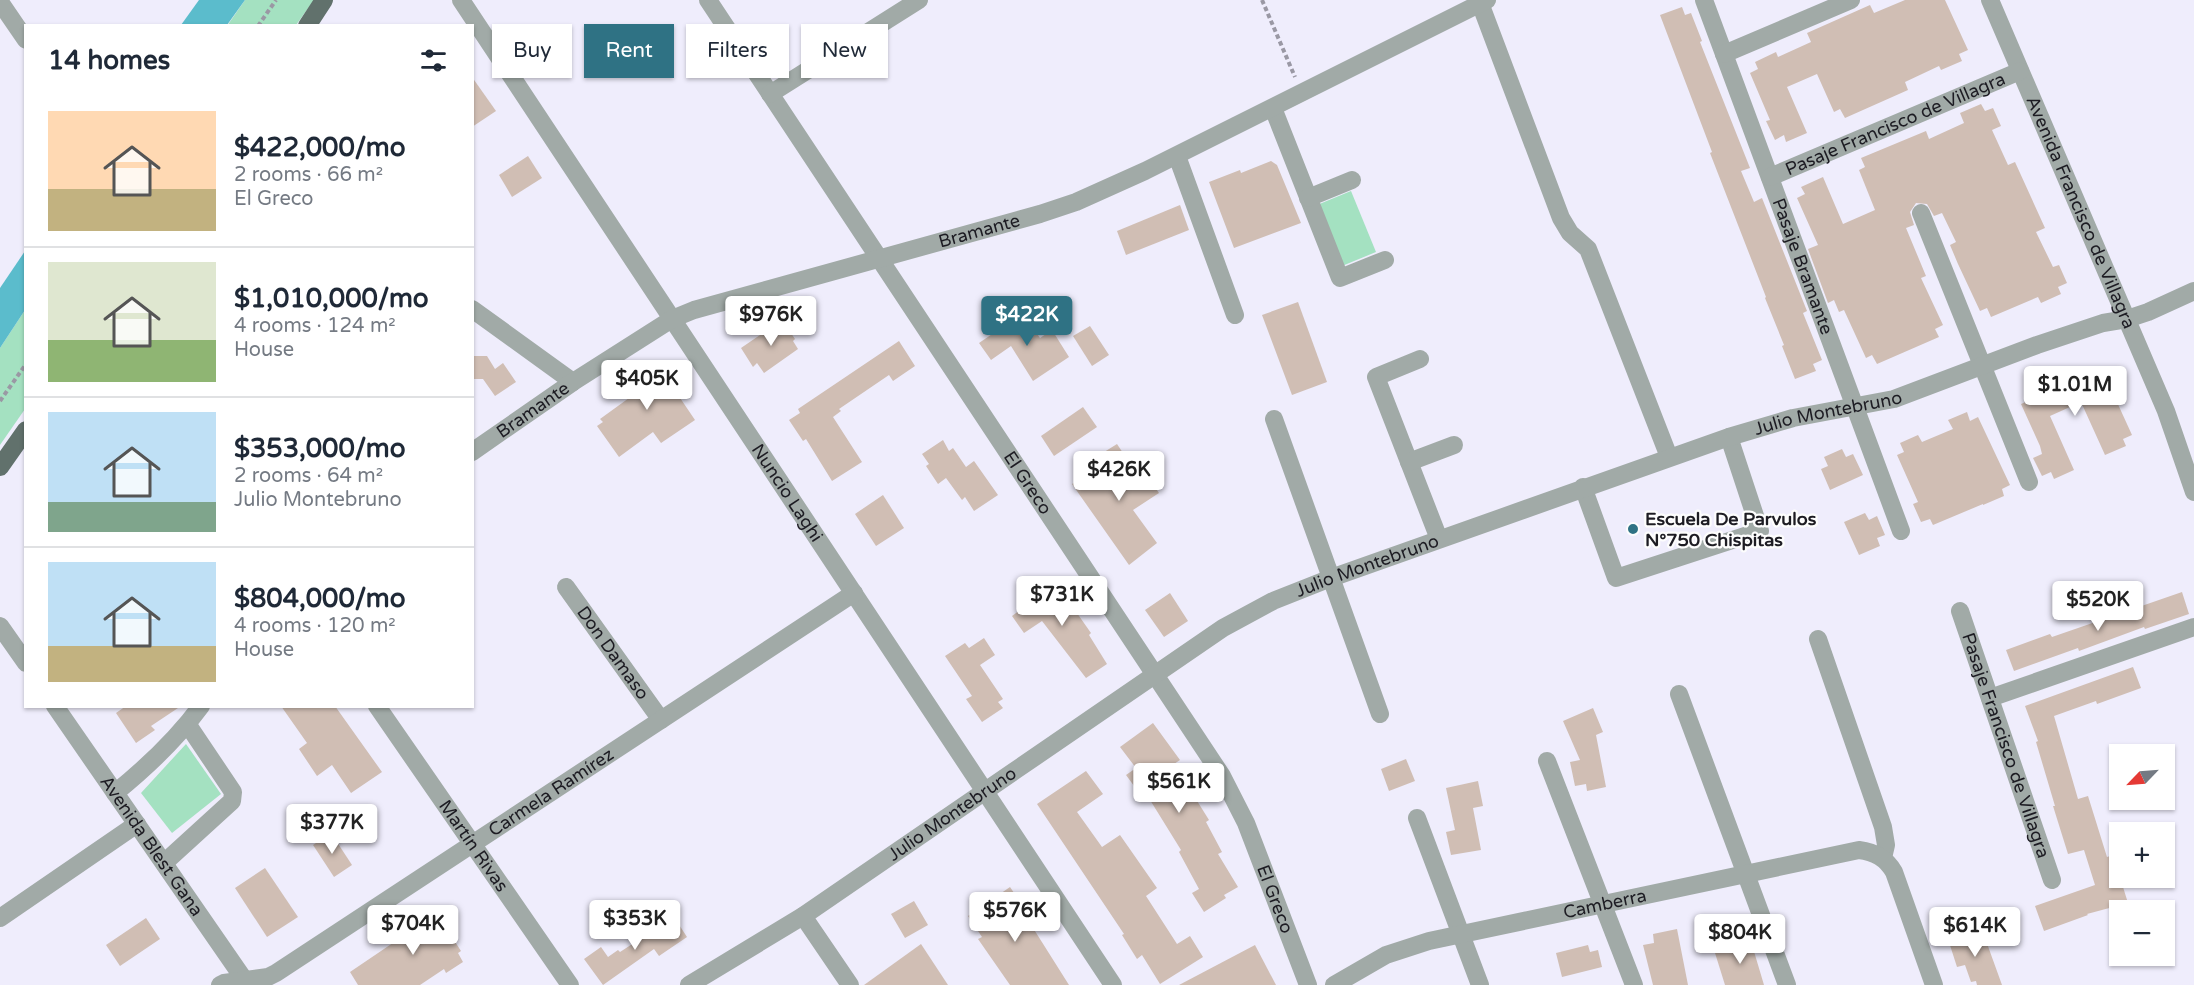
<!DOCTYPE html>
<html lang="en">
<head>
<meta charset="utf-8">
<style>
	:root { --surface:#fff; --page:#f6f6f7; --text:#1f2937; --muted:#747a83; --line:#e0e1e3; --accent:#2f7284 }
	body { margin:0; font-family:"Varela Round",sans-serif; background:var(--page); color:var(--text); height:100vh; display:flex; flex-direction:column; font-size:22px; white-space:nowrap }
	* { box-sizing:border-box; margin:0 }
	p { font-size:20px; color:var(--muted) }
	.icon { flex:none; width:33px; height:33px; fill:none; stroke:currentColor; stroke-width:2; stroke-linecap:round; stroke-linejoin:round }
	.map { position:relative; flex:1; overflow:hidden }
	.side { position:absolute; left:24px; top:24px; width:450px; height:684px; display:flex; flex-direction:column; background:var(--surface); border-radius:0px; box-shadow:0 2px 4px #0004 }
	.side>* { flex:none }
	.guide { position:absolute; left:492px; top:24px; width:570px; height:54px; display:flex; gap:12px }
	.needle { width:39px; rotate:245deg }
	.fabs { position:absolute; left:2109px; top:744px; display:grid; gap:12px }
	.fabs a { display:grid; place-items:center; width:66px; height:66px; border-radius:0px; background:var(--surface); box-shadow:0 2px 4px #0004; font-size:30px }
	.price { position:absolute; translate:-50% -51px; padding:0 14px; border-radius:6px; background:#fff; color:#222; font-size:20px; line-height:39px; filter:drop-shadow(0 2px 3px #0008) }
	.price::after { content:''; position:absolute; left:50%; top:36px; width:18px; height:14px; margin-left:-9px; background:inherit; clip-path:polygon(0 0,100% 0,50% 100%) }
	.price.current { background:var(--accent); color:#fff }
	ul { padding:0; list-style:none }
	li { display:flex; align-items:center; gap:18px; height:150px; padding:0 24px }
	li+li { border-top:2px solid var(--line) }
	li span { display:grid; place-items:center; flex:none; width:168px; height:120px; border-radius:0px; color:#555 }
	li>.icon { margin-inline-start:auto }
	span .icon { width:72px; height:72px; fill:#fffc; stroke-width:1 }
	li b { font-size:26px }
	h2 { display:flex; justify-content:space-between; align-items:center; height:72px; padding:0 24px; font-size:26px }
	.chip { padding:0 21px; border-radius:0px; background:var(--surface); box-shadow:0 2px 4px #0004; font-size:21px; line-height:54px }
	.chip.current { background:var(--accent); color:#fff }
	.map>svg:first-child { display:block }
</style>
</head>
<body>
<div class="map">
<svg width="2194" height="985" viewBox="0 0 2194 985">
	<rect width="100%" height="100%" fill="#efedfc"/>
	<!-- green -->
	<g fill="#a4e1c1">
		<path d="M245,0H314L296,25L227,26Z"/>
		<path d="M1351,191L1376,252L1342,266L1317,205Z"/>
		<path d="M25,310V409L0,445V348Z"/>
		<path d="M186,744L221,794L172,833L141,793Z"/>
	</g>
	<!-- water -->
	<g fill="#5bbccc">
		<path d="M199,0H245L227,25H181Z"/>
		<path d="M25,251V310L0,348V288Z"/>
	</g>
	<!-- building -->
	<g fill="#d0beb4">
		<path d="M1905,0H1945L1968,50L1959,54L1962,61L1941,70L1939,66L1905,82L1908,90L1845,118L1840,109L1834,112L1817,74L1787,87L1807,133L1786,142L1784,135L1775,140L1766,121L1770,120L1750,73L1758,69L1755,62L1776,52L1778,57L1811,42L1807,33L1870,5L1874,13Z"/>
		<path d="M1682,7L1685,15L1691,13L1702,41L1700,42L1750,168L1741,171L1754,202L1762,198L1807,311L1803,313L1822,360L1813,364L1816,371L1795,379L1782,346L1784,345L1765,298L1766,297L1710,153L1712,152L1660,15Z"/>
		<path d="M472,77L496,111L472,127Z"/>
		<path d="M1981,104L1985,111L1993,108L2001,126L1992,130L2008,165L2015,162L2045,228L2036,232L2053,267L2059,265L2067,283L2058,287L2061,294L2041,303L2038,297L1991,317L1987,308L1980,311L1958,264L1950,245L1956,242L1942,213L1934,216L1927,204L1916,203L1910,212L1914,225L1906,228L1926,276L1921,278L1943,325L1935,329L1939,337L1877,364L1872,355L1866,358L1844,310L1839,312L1834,300L1828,303L1808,249L1818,245L1797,198L1805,194L1801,187L1823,177L1843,224L1875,210L1859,170L1865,167L1861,158L1926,131L1929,139L1964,123L1960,113Z"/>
		<path d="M528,156L542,178L512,197L499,175Z"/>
		<path d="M1271,161L1277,165L1301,223L1234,248L1209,182L1240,170L1241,173Z"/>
		<path d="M1180,205L1189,230L1126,255L1117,231Z"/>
		<path d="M1298,302L1327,382L1292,395L1262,315Z"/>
		<path d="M1023,313L1040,338L1052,330L1069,357L1033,381L1011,346L991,360L979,343Z"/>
		<path d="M782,320L795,339L793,341L798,349L764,373L757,363L753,367L741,348Z"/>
		<path d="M1090,326L1109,355L1092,366L1073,336Z"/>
		<path d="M899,341L915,366L893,381L889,375L839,409L841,411L833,417L862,462L832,481L806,439L803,441L789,420L800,413L798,409Z"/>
		<path d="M472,356H487L495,369L503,363L516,382L495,396L483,379H472Z"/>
		<path d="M666,360L680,380L672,386L695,420L661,443L653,432L619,457L597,426L603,422L600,419L629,398L624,390Z"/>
		<path d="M2094,366L2097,373L2106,369L2114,388L2111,389L2132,435L2123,439L2126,446L2105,455L2081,402L2050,416L2074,470L2054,479L2051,472L2042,476L2033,458L2042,454L2040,446L2021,404L2028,401L2024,392L2042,384L2044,387Z"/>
		<path d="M1083,407L1097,427L1054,456L1041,436Z"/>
		<path d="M1967,412L1970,421L1978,417L2010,485L2002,489L2004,496L1983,505V504L1933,525L1930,519L1921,522L1913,504L1918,502L1897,455L1904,452L1900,443L1918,435L1922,442L1953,429L1948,420Z"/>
		<path d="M943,440L949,451L953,448L966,467L974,461L998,495L974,511L965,497L962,500L946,478L938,484L926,466L929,464L922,454Z"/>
		<path d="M1117,444L1137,474L1143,470L1159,493L1133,510L1157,543L1129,565L1072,484L1106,461L1101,454Z"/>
		<path d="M1842,449L1846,457L1853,454L1863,475L1830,490L1821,469L1828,466L1824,457Z"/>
		<path d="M883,495L904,528L876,546L855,514Z"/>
		<path d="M1865,513L1869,520L1877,516L1885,535L1877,538L1880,546L1859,555L1844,522Z"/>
		<path d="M1053,579L1091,633L1089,635L1107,664L1086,678L1042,621L1024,633L1012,616L1035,599L1031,595Z"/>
		<path d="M2182,592L2189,614L2145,629L2144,627L2079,651L2078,648L2014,671L2006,650L2050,634L2052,637Z"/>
		<path d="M1170,593L1188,621L1164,637L1145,610Z"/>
		<path d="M984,638L995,655L980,665L1003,699L998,702L1003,708L982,722L966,699L972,696L945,656L965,643L969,648Z"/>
		<path d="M2133,667L2141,688L2097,704L2096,701L2054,716L2078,799L2088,796L2107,857L2113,855L2128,903L2087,914L2088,915L2044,931L2035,906L2095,885L2084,850L2068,854L2053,806H2055L2036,742L2038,741L2025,706Z"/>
		<path d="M126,706H181L151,726L155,730L136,743L116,713Z"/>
		<path d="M281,706H335L382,772L351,793L332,765L317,776L299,749L307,743Z"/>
		<path d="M1593,708L1603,732L1596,735L1606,787L1587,791L1586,784L1575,786L1570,762L1580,760L1563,721Z"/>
		<path d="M1153,723L1180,760L1174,764L1209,820L1206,822L1222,852L1218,854L1238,887L1224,895L1226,898L1204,912L1192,893L1199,889L1179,852L1181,850L1142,787L1137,790L1126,775L1136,768L1120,747Z"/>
		<path d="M1406,759L1415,781L1389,791L1381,769Z"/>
		<path d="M1086,771L1103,794L1077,812L1102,847L1120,835L1157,888L1146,896L1177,944L1190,936L1203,957L1160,984L1142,955L1137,959L1122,935L1124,934L1037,804Z"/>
		<path d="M1478,781L1483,806L1473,808L1481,850L1451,855L1446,832L1455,830L1446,788Z"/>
		<path d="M331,833L352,865L334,877L313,845Z"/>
		<path d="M265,868L298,917L267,937L235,888Z"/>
		<path d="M1010,887L1031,918L1028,920L1069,985H1010L978,939L982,937L968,916Z"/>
		<path d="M914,901L928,925L905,938L891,914Z"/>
		<path d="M443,909L454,927L448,931L461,951L458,953L463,962L446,973L444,969L420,985H358L350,972Z"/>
		<path d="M674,917L687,937L659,956L654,949L603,985L584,959L601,947L608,957L618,950L620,952Z"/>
		<path d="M146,918L160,939L120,966L106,945Z"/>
		<path d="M1982,928L1989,949L2002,985H1977L1976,981L1971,982L1965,965L1957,967L1948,939Z"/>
		<path d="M1677,929L1688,985H1653L1643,945L1654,943L1653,934Z"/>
		<path d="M1750,938L1764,985H1725L1715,953L1735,947L1734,942Z"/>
		<path d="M921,944L948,985H864Z"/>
		<path d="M1255,945L1276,985H1179Z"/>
		<path d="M1588,945L1590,952L1598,950L1602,967L1562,977L1556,953Z"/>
	</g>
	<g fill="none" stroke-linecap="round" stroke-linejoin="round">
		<!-- path -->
		<g stroke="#9a98a4" stroke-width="4" stroke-dasharray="4.5 3" stroke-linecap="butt">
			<path d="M1262,0L1295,77"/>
			<path d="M258,26L276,0"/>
			<path d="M0,401L26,364"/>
		</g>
		<!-- minor -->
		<g stroke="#a1aaa7" stroke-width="18">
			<path id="s1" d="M461,0L1113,985"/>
			<path id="s2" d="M708,0L1222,776L1246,823L1308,985"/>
			<path id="s3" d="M1704,0L1901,531"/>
			<path id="s4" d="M1990,0L2166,411L2194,492"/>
			<path d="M0,2L26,40"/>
			<path d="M1480,3L1561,218L1570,233L1588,249L1669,457"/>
			<path d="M1724,54L1851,0"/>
			<path d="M770,94L919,0"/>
			<path d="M1273,108L1340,278L1385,260"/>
			<path d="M1177,156L1235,315"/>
			<path id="s5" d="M1770,177L2020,71"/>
			<path d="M1308,198L1352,180"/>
			<path d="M1921,213L2029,482"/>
			<path d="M472,309L573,382"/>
			<path d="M1420,359L1376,377L1439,539"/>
			<path d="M1274,419L1380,714"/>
			<path id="s6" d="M472,452L573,382L672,319L694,310L1040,214L1076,202L1145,171L1487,0"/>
			<path d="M1409,462L1454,445"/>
			<path d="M1583,487L1616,578L1760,531L1729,437"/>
			<path id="s7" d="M566,587L661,720"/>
			<path id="s8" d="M1960,611L2052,880"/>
			<path d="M0,626L26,663"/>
			<path d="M1818,639L1883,827L1886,845L1883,858"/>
			<path d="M1679,694L1787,985"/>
			<path d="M1990,698L2194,627"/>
			<path id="s9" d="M55,706L248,985"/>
			<path id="s10" d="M377,706L570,985"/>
			<path d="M1547,761L1634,985"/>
			<path d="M115,793C147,767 176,740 201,706"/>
			<path d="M1417,818L1480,985"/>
			<path d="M164,863L232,801L233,792L188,725"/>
			<path d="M803,916L850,985"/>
			<path d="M0,918L137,824"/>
			<path id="s11" d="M220,985L224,983L268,977L276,973L854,593"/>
			<path id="s12" d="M689,985L803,916L1223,628L1273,601L1331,578L1729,437L1793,418L1894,399L2037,345L2103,323L2127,319L2148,312L2194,291"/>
			<path id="s13" d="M1334,985L1386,955L1429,941L1859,850C1875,852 1886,858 1894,872L1934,985"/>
		</g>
		<!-- major -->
		<g stroke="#61716c" stroke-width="18">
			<path d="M307,26L324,0"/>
			<path d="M0,467L26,430"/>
		</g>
	</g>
	<!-- markers -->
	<circle fill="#2f7284" stroke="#fdfdfd" stroke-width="2" cx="1633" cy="529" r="6"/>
	<g text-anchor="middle" stroke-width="4.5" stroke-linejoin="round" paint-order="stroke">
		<!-- street labels -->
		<g font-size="18" fill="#1d1c23" stroke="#fdfdfd">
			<text dy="6" stroke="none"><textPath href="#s5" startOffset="136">Pasaje Francisco de Villagra</textPath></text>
			<text dy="6" stroke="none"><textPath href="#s4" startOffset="231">Avenida Francisco de Villagra</textPath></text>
			<text dy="6" stroke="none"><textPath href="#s6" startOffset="560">Bramante</textPath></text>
			<text dy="6" stroke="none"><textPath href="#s3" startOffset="284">Pasaje Bramante</textPath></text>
			<text dy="6" stroke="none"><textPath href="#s6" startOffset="74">Bramante</textPath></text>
			<text dy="6" stroke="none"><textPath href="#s12" startOffset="1286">Julio Montebruno</textPath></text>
			<text dy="6" stroke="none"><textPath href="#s2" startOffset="579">El Greco</textPath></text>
			<text dy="6" stroke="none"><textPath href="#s1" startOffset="591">Nuncio Laghi</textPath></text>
			<text dy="6" stroke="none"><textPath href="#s12" startOffset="800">Julio Montebruno</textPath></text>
			<text dy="6" stroke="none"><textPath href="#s7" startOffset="81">Don Damaso</textPath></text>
			<text dy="6" stroke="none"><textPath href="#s8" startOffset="142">Pasaje Francisco de Villagra</textPath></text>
			<text dy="6" stroke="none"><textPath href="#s11" startOffset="387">Carmela Ramírez</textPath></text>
			<text dy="6" stroke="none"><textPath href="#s12" startOffset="314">Julio Montebruno</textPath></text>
			<text dy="6" stroke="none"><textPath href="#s10" startOffset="170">Martín Rivas</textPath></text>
			<text dy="6" stroke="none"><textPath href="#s9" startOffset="170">Avenida Blest Gana</textPath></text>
			<text dy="6" stroke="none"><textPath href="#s2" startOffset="1065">El Greco</textPath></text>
			<text dy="6" stroke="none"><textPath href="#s13" startOffset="285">Camberra</textPath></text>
		</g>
		<!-- poi labels -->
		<g font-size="18" font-weight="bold" fill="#1d1c23" stroke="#fdfdfd" text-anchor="start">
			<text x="1645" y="525">Escuela De Parvulos<tspan x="1645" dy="21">N°750 Chispitas</tspan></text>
		</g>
	</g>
</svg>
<div class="fabs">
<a><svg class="needle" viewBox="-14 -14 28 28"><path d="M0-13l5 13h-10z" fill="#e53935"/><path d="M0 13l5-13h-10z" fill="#747a83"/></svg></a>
<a>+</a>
<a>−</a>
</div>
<b class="price" style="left:771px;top:347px">$976K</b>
<b class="price current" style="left:1027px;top:347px">$422K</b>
<b class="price" style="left:647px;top:411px">$405K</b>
<b class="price" style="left:2075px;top:417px">$1.01M</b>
<b class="price" style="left:1119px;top:502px">$426K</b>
<b class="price" style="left:1062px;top:627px">$731K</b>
<b class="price" style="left:2098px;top:632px">$520K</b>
<b class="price" style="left:1179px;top:814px">$561K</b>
<b class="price" style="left:332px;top:855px">$377K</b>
<b class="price" style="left:1015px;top:943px">$576K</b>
<b class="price" style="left:635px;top:951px">$353K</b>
<b class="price" style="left:413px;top:956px">$704K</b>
<b class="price" style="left:1975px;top:958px">$614K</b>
<b class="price" style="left:1740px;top:965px">$804K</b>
<div class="guide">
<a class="chip">Buy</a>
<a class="chip current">Rent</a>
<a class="chip">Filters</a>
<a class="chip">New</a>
</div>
<section class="side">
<h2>14 homes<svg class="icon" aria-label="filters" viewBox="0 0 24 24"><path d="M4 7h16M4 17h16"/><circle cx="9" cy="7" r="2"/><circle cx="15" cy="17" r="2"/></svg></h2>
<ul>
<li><span style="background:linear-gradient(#ffd9b3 65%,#c2b280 0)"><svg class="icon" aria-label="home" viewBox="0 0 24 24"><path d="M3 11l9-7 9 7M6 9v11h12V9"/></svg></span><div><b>$422,000/mo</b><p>2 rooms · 66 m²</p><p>El Greco</p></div></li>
<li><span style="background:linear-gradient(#dfe7d0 65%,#8fb573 0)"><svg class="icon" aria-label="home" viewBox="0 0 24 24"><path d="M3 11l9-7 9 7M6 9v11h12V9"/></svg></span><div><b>$1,010,000/mo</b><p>4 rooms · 124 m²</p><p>House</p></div></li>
<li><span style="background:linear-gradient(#bfe0f5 75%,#7fa58c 0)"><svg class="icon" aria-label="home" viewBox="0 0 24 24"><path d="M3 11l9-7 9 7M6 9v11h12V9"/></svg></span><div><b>$353,000/mo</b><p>2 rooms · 64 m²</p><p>Julio Montebruno</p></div></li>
<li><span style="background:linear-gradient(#bfe0f5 70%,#c2b280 0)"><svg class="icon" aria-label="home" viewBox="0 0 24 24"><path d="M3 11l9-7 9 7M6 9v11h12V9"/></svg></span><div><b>$804,000/mo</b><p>4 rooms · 120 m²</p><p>House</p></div></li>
</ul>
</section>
</div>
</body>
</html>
